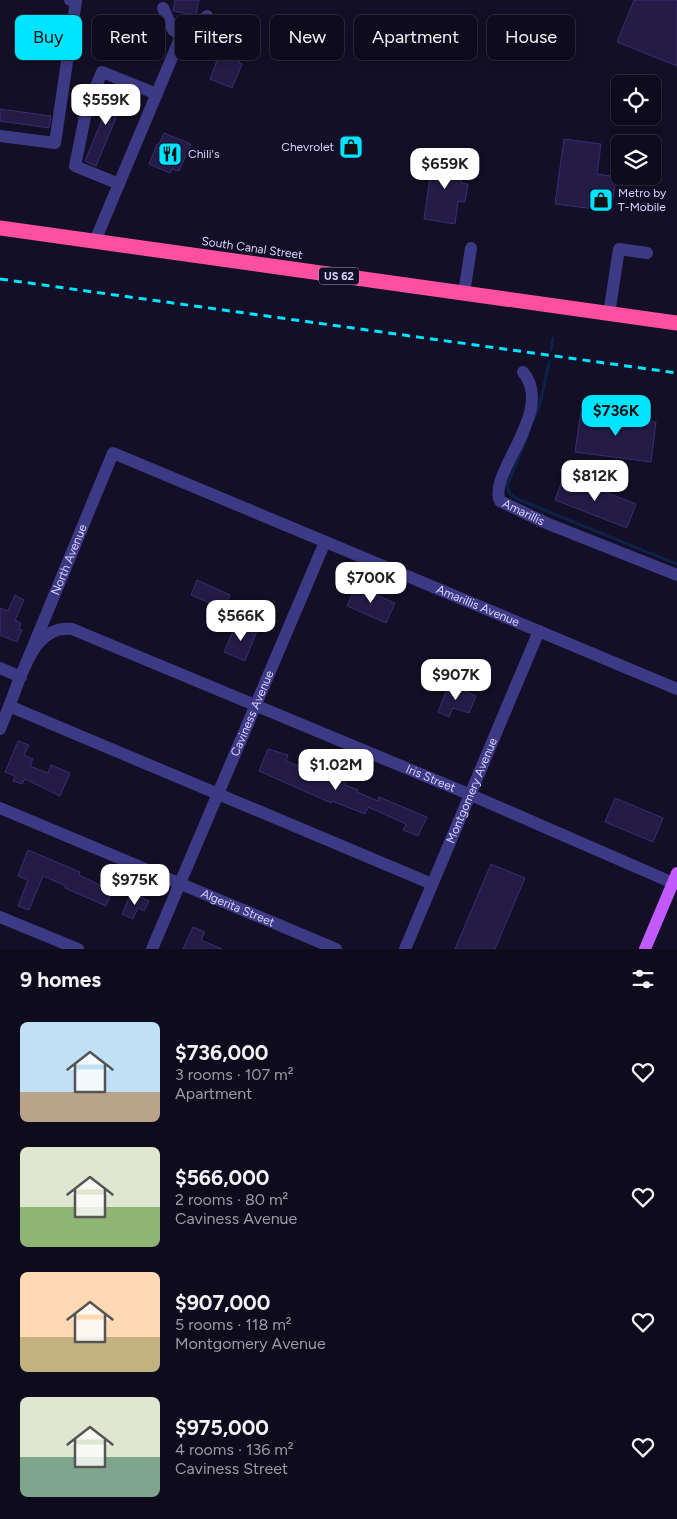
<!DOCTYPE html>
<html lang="en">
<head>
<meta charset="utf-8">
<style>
	:root { --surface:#0e0b1c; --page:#1c1929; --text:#f1f3f6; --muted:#9b9ba3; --line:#2e2b3b; --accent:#00e5ff }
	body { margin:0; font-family:Figtree,sans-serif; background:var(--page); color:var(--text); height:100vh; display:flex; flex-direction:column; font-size:19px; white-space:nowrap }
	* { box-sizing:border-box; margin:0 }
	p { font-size:16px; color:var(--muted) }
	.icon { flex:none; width:28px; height:28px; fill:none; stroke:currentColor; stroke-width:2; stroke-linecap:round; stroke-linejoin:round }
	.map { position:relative; height:949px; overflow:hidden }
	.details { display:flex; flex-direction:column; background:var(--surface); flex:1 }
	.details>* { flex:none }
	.top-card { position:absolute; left:15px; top:15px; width:648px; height:45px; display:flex; gap:10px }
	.tools { position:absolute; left:611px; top:75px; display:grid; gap:10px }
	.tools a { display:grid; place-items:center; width:50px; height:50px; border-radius:8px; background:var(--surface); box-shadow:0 2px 8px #0003,0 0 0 1px var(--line); font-size:25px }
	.price { position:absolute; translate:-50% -42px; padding:0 11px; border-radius:10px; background:#fff; color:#222; font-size:16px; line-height:32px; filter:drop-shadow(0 1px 2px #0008) }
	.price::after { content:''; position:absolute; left:50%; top:30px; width:15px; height:11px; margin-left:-8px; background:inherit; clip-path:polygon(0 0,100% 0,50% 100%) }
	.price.on { background:var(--accent); color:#111 }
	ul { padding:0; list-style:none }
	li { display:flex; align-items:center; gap:15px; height:125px; padding:0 20px }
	li span { display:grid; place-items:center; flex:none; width:140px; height:100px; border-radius:8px; color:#555 }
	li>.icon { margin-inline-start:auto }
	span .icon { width:60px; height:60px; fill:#fffc; stroke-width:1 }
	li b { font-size:21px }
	h2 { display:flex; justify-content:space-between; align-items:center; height:60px; padding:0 20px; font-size:21px }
	.chip { padding:0 18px; border-radius:8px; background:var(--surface); box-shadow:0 2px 8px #0003,0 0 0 1px var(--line); font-size:18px; line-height:45px }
	.chip.on { background:var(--accent); color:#111 }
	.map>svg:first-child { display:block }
</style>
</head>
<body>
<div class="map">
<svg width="677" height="949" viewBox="0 0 677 949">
	<rect width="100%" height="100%" fill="#130f26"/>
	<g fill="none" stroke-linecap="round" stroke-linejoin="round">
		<!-- stream -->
		<g stroke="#0c2248" stroke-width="3">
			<path d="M551,350L553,338"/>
			<path d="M534,419L540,404L549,362"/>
			<path d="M528,435L507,486L510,494L517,499L677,564"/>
		</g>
	</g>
	<!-- building -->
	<g fill="#241b47" stroke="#3b2d73">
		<path d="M175,0H199L196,15L173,11Z"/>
		<path d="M634,0H677V66L617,42Z"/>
		<path d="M229,41L245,47L239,63L242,64L232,88L210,79L219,55L223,56Z"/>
		<path d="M116,86L127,91L96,166L85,161Z"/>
		<path d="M0,109L51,116L49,128L0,121Z"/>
		<path d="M164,133L191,144L179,171L172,169L170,173L149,164L157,144H159Z"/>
		<path d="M564,139L601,144L597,174L616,177L611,211L555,204Z"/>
		<path d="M433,156L464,161L461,183L468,184L465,202L458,201L455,224L424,219Z"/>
		<path d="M581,412L656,422L651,462L575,452Z"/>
		<path d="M564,476L636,504L627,528L555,500Z"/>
		<path d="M197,580L230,595L224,609L191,595Z"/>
		<path d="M356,586L395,603L386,623L347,606Z"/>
		<path d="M15,595L24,600L15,620L21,623L19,629L22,630L17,642L0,635V608L8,611Z"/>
		<path d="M237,622L257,631L245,661L224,652Z"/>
		<path d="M449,684L476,696L469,713L453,708L449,717L438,712Z"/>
		<path d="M18,741L29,745L24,755L33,759L30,766L48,773L51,765L70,773L60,796L25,779L22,784L13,781L15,776L5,772Z"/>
		<path d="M268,749L288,755L286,761L306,769L308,764L319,769L317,774L336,782L338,777L347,780L345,785L358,790L357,792L378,801L379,797L427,817L418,836L403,830L406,824L368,807L365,814L332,801L331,803L259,771Z"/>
		<path d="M615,798L663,818L653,842L605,822Z"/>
		<path d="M28,850L80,872L79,875L112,891L106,906L65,888L66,886L43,876L29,910L18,906L28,880L18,876Z"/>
		<path d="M491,864L525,878L495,949H455Z"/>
		<path d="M131,893L149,901L144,911L138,908L133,919L122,914Z"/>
		<path d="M193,927L205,932L201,940L222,949H183Z"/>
	</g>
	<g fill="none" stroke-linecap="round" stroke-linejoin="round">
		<!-- minor -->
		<g stroke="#3d3a85" stroke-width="12">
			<path d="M163,8L173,30L181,36"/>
			<path d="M0,136L55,143L76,1L70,0"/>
			<path d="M119,184L75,166L87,107L102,72L157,94"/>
			<path d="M95,241L181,36L190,35L198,24L207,16"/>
			<path d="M464,293L471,248"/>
			<path d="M609,314L619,249L647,253"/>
			<path id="s1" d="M523,372C556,411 487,474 500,501L546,523L677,575"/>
			<path id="s2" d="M25,666L113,453L677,689"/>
			<path d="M0,668L21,677"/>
			<path d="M9,706L432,884"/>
			<path id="s3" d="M0,729C6,714 12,700 17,685C27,661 39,625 72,629L471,795L673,883"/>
			<path id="s4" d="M0,808L336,949"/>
			<path d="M0,917L78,949"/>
			<path id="s5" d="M152,949L325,542"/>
			<path id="s6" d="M405,949L539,631"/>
		</g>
		<!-- major -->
		<path stroke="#c25bff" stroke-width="12" d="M645,949L677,873"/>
		<!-- highway -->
		<path stroke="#ff4fa3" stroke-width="15" d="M0,228L677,323"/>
		<!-- rail -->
		<path stroke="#00e5ff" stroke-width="3" stroke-dasharray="8 6" stroke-linecap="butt" d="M0,279L677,373"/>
	</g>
	<!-- icons -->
	<defs>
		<g id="shop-square" transform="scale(1.25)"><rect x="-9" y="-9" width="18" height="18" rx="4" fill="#00e5ff" stroke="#130f26"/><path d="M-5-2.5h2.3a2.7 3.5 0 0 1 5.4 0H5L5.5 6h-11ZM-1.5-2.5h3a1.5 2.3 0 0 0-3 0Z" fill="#111"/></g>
		<g id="restaurant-square" transform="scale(1.25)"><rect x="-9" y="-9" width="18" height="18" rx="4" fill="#00e5ff" stroke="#130f26"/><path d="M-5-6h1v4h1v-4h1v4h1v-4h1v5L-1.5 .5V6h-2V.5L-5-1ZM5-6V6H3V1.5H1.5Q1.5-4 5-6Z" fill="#111"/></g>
	</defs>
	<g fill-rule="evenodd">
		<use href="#shop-square" x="351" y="147"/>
		<use href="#restaurant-square" x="170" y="154"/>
		<use href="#shop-square" x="601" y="200"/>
	</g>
	<g text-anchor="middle" stroke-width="5" stroke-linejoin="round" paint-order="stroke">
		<!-- shield labels -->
		<rect fill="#130f26" stroke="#9e99be" stroke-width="1" x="319" y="267.5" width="40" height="17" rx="4"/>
		<g font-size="11" font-weight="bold" fill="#d9d4ff">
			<text x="339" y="280">US 62</text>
		</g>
		<!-- poi labels -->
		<g font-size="12" fill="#d9d4ff" stroke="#130f26" text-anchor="start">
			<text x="334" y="151" text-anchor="end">Chevrolet</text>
			<text x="188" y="158">Chili's</text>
			<text x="618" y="197">Metro by<tspan x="618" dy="14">T-Mobile</tspan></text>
		</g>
		<!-- street labels -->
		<g font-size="12" fill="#d9d4ff" stroke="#130f26">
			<text transform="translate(252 248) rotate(8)" y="4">South Canal Street</text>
			<text dy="4" stroke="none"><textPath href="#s1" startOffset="164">Amarillis</textPath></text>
			<text dy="4" stroke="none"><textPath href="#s2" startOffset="115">North Avenue</textPath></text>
			<text dy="4" stroke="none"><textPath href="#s2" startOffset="626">Amarillis Avenue</textPath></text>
			<text dy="4" stroke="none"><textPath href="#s5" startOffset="256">Caviness Avenue</textPath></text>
			<text dy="4" stroke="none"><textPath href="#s3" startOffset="521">Iris Street</textPath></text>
			<text dy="4" stroke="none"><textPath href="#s6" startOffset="172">Montgomery Avenue</textPath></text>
			<text dy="4" stroke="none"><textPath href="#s4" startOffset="258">Algerita Street</textPath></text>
		</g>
	</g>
</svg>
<div class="tools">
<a><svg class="icon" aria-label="locate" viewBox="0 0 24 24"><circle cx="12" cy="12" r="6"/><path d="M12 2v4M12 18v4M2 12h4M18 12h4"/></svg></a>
<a><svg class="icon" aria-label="layers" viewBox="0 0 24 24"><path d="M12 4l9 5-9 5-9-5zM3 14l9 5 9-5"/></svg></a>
</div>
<b class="price" style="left:106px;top:126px">$559K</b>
<b class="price" style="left:445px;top:190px">$659K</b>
<b class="price on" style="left:616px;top:437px">$736K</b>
<b class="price" style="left:595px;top:502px">$812K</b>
<b class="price" style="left:371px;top:604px">$700K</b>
<b class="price" style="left:241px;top:642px">$566K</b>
<b class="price" style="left:456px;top:701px">$907K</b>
<b class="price" style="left:336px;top:791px">$1.02M</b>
<b class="price" style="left:135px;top:906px">$975K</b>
<div class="top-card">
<a class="chip on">Buy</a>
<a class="chip">Rent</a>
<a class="chip">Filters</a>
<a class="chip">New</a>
<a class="chip">Apartment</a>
<a class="chip">House</a>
</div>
</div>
<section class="details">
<h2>9 homes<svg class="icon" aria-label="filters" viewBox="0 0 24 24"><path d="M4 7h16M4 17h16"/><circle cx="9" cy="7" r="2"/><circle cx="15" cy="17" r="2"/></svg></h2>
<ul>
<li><span style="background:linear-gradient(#bfe0f5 70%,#b9a48a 0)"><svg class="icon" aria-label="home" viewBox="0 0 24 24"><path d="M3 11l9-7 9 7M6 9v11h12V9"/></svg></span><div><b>$736,000</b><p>3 rooms · 107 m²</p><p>Apartment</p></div><svg class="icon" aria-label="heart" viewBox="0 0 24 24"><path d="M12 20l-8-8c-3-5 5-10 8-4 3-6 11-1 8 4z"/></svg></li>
<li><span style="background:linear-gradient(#dfe7d0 60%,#8fb573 0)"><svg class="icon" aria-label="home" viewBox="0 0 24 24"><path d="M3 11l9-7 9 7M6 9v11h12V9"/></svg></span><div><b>$566,000</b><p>2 rooms · 80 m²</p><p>Caviness Avenue</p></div><svg class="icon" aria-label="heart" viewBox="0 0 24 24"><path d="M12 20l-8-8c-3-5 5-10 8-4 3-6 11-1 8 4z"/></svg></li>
<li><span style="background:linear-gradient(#ffd9b3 65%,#c2b280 0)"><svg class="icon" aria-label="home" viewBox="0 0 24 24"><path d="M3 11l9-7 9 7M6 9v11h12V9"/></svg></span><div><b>$907,000</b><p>5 rooms · 118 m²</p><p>Montgomery Avenue</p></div><svg class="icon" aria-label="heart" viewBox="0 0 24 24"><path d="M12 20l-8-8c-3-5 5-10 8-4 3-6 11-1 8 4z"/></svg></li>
<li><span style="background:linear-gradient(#dfe7d0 60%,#7fa58c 0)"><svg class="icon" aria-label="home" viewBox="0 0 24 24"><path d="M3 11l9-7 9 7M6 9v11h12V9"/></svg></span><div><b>$975,000</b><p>4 rooms · 136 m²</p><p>Caviness Street</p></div><svg class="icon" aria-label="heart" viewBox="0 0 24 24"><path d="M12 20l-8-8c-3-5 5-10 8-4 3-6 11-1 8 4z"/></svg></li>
</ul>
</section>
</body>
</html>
